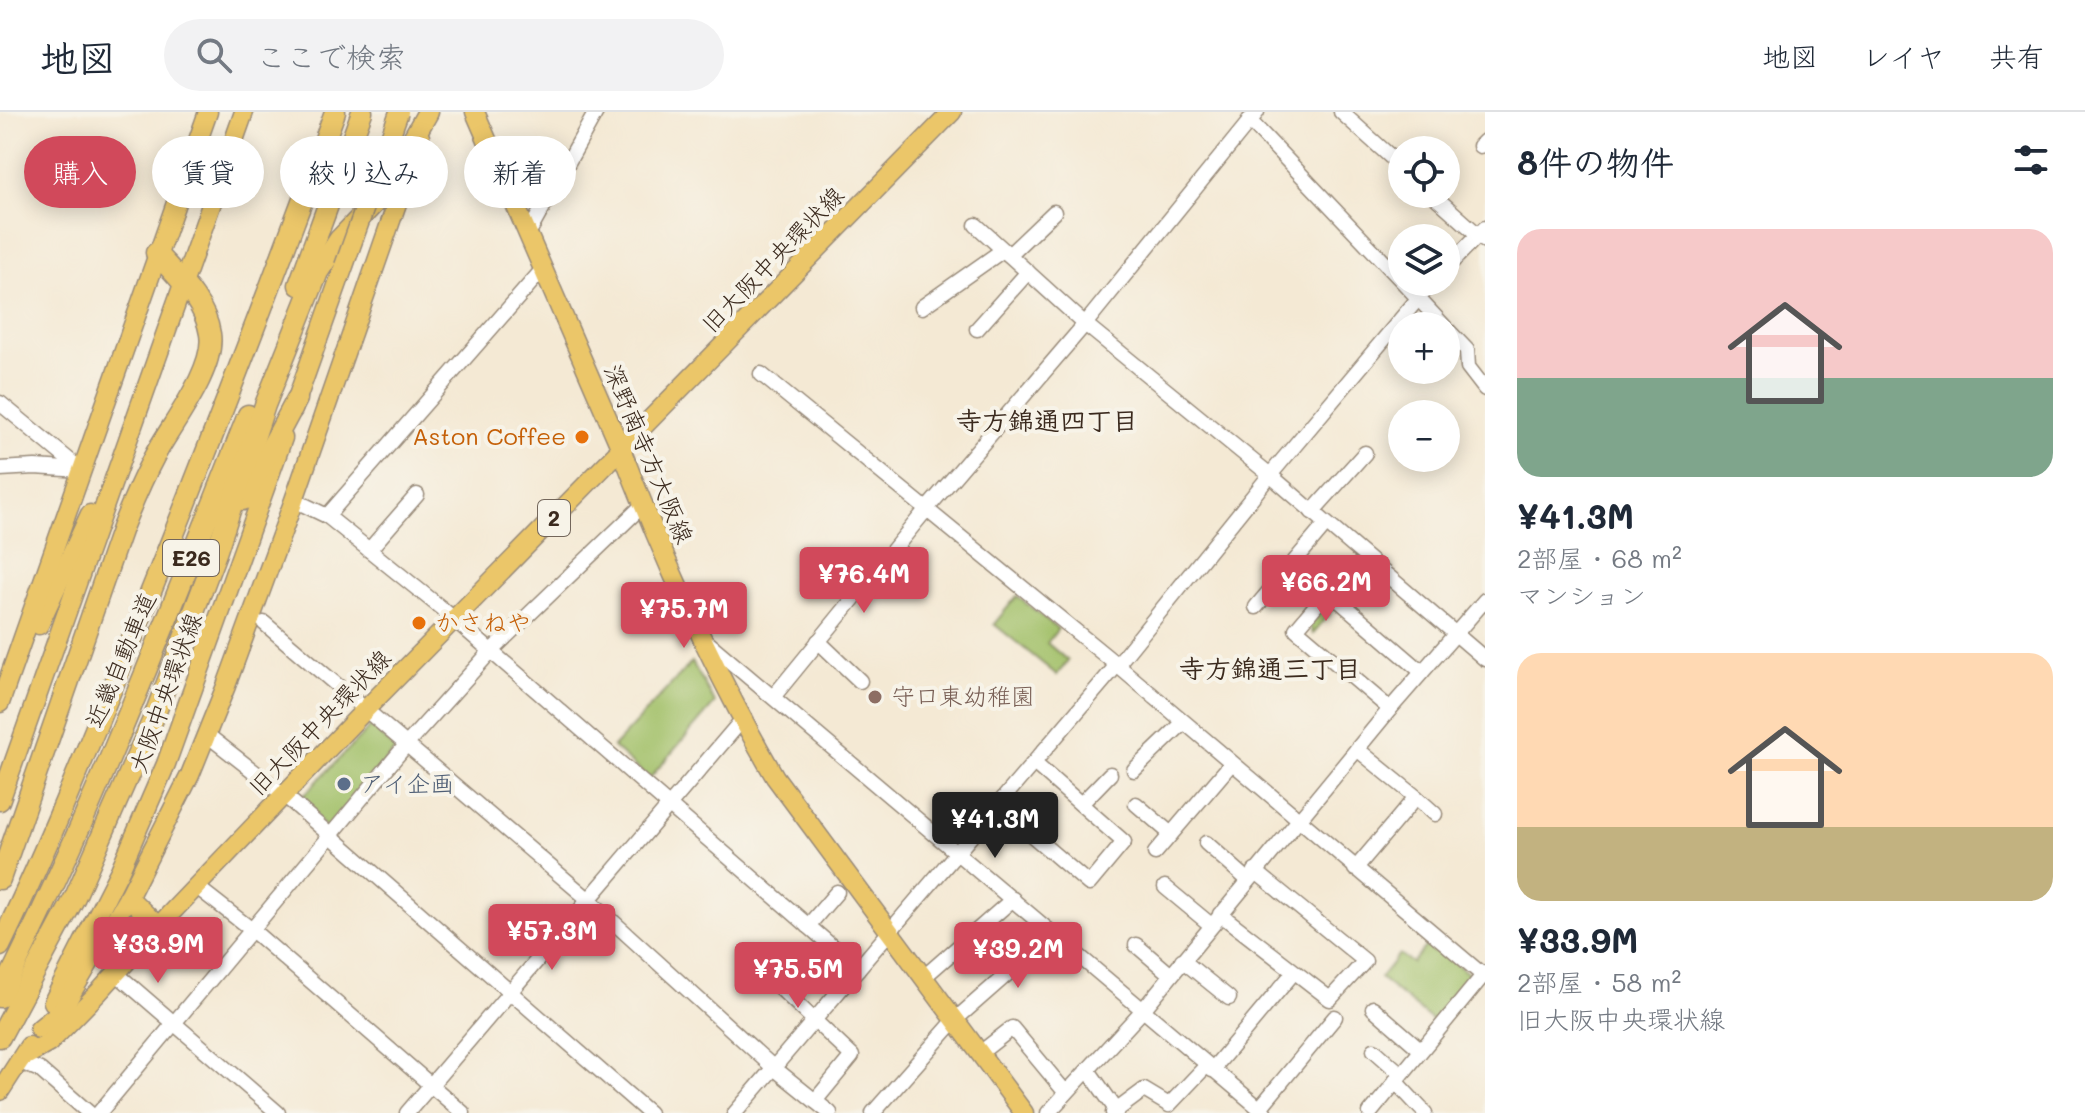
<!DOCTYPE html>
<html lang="ja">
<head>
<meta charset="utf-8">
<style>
	:root { --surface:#fff; --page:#f2f2f3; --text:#1f2937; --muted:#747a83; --line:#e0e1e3; --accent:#d1495b }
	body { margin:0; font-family:Mali,"Klee One",sans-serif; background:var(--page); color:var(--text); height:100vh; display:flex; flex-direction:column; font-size:30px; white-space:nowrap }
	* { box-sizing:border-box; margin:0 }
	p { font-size:26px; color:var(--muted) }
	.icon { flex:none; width:44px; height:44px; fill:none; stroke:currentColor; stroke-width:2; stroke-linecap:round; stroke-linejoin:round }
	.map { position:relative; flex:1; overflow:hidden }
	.side { display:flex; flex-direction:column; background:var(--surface); width:600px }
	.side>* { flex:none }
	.guide { position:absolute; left:24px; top:24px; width:760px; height:72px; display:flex; gap:16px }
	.fabs { position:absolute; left:1388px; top:24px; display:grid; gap:16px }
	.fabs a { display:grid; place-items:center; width:72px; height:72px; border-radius:50%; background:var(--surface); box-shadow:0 4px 20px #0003; font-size:40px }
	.price { position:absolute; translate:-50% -68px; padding:0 18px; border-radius:8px; background:var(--accent); color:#fff; font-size:26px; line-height:52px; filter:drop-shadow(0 2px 4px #0008) }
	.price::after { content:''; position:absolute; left:50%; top:48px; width:24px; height:18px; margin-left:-12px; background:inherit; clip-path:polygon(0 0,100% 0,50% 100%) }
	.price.active { background:#222; color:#fff }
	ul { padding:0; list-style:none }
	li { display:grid; align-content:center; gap:16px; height:424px; padding:0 32px }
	li span { display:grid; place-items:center; height:248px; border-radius:24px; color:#555 }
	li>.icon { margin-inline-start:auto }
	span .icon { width:144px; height:144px; fill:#fffc; stroke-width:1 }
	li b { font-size:34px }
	h2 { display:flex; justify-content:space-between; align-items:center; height:96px; padding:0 32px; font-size:34px }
	.tag { padding:0 28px; border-radius:36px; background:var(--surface); box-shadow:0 4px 20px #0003; font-size:28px; line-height:72px }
	.tag.active { background:var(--accent); color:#fff }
	header { display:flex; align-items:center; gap:48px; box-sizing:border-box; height:112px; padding:0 40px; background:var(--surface); border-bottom:2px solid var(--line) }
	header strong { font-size:38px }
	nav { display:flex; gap:44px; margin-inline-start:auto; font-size:28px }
	.search { width:560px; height:72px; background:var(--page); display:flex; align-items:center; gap:20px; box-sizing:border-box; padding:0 28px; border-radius:44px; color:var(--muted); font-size:30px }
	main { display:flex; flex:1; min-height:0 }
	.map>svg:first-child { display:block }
</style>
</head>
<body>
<header>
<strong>地図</strong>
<div class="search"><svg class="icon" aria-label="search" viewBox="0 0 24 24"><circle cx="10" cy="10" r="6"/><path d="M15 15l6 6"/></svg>ここで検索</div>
<nav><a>地図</a><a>レイヤ</a><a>共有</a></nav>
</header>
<main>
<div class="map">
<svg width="1485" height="1001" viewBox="0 0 1485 1001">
	<rect width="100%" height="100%" fill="#f7f3e8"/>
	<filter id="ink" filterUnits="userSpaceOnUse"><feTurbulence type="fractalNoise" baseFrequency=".0125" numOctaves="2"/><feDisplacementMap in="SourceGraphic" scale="16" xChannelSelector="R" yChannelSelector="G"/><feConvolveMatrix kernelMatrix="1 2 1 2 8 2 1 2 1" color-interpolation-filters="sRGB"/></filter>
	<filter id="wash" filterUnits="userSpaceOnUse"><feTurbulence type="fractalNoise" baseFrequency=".006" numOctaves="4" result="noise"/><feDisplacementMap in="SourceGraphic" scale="32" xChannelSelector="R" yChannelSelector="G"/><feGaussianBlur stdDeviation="1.8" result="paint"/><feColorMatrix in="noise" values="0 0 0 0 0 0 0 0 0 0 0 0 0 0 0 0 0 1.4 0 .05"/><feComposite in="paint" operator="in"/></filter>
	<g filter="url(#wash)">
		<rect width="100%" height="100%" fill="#f4e9d4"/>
		<!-- green -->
		<g fill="#a1c068" stroke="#6e7543" stroke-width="2">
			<path d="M1017,484L1058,517L1047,531L1068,549L1057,563L994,512Z"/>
			<path d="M1332,490L1336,493L1313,522L1309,512L1324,492Z"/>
			<path d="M692,550L715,591L649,667L613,635Z"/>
			<path d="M371,614L396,637L328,717L297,690Z"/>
			<path d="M1429,830L1475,867L1438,913L1380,866L1399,842L1412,851Z"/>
		</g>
	</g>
	<g filter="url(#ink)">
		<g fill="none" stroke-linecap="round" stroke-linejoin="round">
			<!-- minor casing -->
			<g stroke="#988a79" stroke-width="17">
				<g id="minor">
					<path d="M1341,0L1402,55"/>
					<path d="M1249,8L1402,169"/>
					<path d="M1480,34L1485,29"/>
					<path d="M1432,82L1485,129"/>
					<path d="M976,113L1085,212L1270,363L1485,547"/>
					<path d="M528,122L596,0"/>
					<path d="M1009,143L1054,100"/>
					<path d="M1446,156L1485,116"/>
					<path d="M1403,170L1444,214"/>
					<path d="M922,195L1003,138"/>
					<path d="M1446,216L1467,238L1468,255L1485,277"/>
					<path d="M977,217L1028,160"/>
					<path d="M761,262L1117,553L1485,865"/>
					<path d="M0,291L81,358"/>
					<path d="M0,357L35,355L81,358"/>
					<path d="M294,388L327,404L440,495L858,857"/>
					<path d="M1312,400L1365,341"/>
					<path d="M327,404L543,157"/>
					<path d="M369,438L417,383"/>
					<path d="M1256,495L1326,412"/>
					<path d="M264,511L588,787L774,956L830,1001"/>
					<path d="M706,529L1265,1001"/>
					<path d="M818,529L860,569"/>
					<path d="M774,584L925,399L1085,212L1257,0"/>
					<path d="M1390,597L1296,517L1328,479L1422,560"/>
					<path d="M206,622L284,683L649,1001"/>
					<path d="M1134,658L1183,611"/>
					<path d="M1416,685L1435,702"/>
					<path d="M1081,692L1110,662"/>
					<path d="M1136,692L1171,722"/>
					<path d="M998,694L1089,772L1124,730L1034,651"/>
					<path d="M1206,731L1248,768"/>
					<path d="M1155,741L1231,652"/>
					<path d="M1355,757L1416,685L1357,637"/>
					<path d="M197,775L252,818L463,1001"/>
					<path d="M1165,775L1211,813"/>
					<path d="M1220,802L1330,887L1365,849L1255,759"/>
					<path d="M808,814L837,780"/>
					<path d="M1136,833L1171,863"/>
					<path d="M1182,848L1229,886"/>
					<path d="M117,862L278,1001"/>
					<path d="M924,865L1013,787"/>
					<path d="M777,873L852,944L815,989"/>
					<path d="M1373,896L1421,938"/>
					<path d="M1374,938L1401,962"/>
					<path d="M980,941L1012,916L1066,981"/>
					<path d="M20,950L40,958L89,1001"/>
					<path d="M1088,958L1117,999"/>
					<path d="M1212,958L1294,860"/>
					<path d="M1395,969L1425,1001"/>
					<path d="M1259,997L1335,905"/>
					<path d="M99,1001L406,633L491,539L643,393"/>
					<path d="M407,1001L742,608"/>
					<path d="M735,1001L1117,553L1270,363L1432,170"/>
					<path d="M873,1001L956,907L1054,821"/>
					<path d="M1048,1001L1142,899L1390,597L1485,488"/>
					<path d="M1113,1001L1144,978L1169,993L1207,953"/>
					<path d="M1370,1001L1485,861"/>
				</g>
			</g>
			<!-- major casing -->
			<g stroke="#988a79" stroke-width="21">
				<g id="major">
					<path d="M475,0L621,337C665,450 714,561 775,665L1024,1001"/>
					<path d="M293,298L344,154"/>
					<path d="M39,513L90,402"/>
					<path d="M0,591L208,0"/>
					<path d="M0,689L244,0"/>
					<path d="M128,785L159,815"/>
					<path d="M53,890L120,758L166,652L283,326"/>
					<path d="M39,917L61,899L130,782L190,663L226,574L294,388L420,25"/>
					<path d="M24,945L49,931L98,881L169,803L365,598L952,0"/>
					<path d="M0,979L29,934"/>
				</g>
			</g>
			<!-- highway casing -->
			<g stroke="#988a79" stroke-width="23">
				<g id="highway">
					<path d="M299,173L362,0"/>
					<path d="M243,388L297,287"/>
					<path d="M0,767L122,416C132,391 142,367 155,343C171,313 216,257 210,222C205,189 177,165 156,141"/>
					<path d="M0,834C46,740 85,642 125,544C198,364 268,183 335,0"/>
					<path d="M0,885C95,697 170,499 248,303"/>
					<path d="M0,925L75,785L154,605L216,441L265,293L318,160L339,128L380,85L428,0"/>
				</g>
			</g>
			<!-- minor -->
			<use href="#minor" stroke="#fff" stroke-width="14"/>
			<!-- major -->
			<use href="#major" stroke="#ebc669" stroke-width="18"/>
			<!-- highway -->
			<use href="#highway" stroke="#ebc669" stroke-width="20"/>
			<!-- major-bridge casing -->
			<g stroke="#988a79" stroke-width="21" stroke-linecap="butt">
				<path id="major-bridge" d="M344,154L399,0"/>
			</g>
			<!-- major-bridge -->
			<use href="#major-bridge" stroke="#ebc669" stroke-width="18"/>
		</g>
	</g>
	<!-- markers -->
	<g fill="#e8710a" stroke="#f7f3e8" stroke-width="3">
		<circle cx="582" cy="325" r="8"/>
		<circle cx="419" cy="511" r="8"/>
	</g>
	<circle fill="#8d6e63" stroke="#f7f3e8" stroke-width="3" cx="875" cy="585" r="8"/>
	<circle fill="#5c6f8a" stroke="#f7f3e8" stroke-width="3" cx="344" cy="672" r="8"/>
	<g text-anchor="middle" stroke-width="8" stroke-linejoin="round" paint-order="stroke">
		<!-- shield labels -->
		<g fill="#f7f3e8" stroke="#73665b" stroke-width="2">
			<rect x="538" y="388" width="32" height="36" rx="6"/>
			<rect x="163" y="428" width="56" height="36" rx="6"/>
		</g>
		<g font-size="22" font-weight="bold" fill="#3b2a1e">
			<text x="554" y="414">2</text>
			<text x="191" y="454">E26</text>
		</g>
		<!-- street labels -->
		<g font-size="24" fill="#3b2a1e" stroke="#f7f3e8">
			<text transform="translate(773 148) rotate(-46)" y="8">旧大阪中央環状線</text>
			<text transform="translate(648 342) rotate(67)" y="8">深野南寺方大阪線</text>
			<text transform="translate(121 548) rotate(-67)" y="8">近畿自動車道</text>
			<text transform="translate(166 581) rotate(-70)" y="8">大阪中央環状線</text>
			<text transform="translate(320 611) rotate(-46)" y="8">旧大阪中央環状線</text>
		</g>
		<!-- food labels -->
		<g font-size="24" fill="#c56008" stroke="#f7f3e8" text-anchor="end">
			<text x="566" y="333">Aston Coffee</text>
			<text x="435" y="519" text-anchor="start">かさねや</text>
		</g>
		<!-- education labels -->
		<g font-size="24" fill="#785e54" stroke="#f7f3e8" text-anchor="start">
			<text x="891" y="593">守口東幼稚園</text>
		</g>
		<!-- service labels -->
		<g font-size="24" fill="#4e5e75" stroke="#f7f3e8" text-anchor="start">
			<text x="360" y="680">アイ企画</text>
		</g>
		<!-- neighbourhood labels -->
		<g font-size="26" font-weight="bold" fill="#3b2a1e" stroke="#f7f3e8">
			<text x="1047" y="318">寺方錦通四丁目</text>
			<text x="1270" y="566">寺方錦通三丁目</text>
		</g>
	</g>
</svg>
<div class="fabs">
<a><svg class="icon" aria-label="locate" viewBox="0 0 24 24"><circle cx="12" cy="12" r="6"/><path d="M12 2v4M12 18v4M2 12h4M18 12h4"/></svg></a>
<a><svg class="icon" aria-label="layers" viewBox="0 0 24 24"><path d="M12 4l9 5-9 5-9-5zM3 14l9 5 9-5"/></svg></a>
<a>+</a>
<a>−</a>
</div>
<b class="price" style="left:864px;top:503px">¥76.4M</b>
<b class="price" style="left:1326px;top:511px">¥66.2M</b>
<b class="price" style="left:684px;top:538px">¥75.7M</b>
<b class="price active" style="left:995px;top:748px">¥41.3M</b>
<b class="price" style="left:552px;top:860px">¥57.3M</b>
<b class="price" style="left:158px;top:873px">¥33.9M</b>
<b class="price" style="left:1018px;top:878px">¥39.2M</b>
<b class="price" style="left:798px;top:898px">¥75.5M</b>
<div class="guide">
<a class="tag active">購入</a>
<a class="tag">賃貸</a>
<a class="tag">絞り込み</a>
<a class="tag">新着</a>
</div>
</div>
<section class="side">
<h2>8件の物件<svg class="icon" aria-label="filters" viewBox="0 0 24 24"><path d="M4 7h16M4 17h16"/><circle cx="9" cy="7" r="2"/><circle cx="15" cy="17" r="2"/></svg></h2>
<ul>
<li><span style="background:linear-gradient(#f6c9c9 60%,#7fa58c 0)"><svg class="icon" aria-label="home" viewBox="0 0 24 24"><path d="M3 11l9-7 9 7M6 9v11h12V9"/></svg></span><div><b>¥41.3M</b><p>2部屋 · 68 m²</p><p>マンション</p></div></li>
<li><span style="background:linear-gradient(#ffd9b3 70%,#c2b280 0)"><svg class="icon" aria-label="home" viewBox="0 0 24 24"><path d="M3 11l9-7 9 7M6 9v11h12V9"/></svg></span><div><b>¥33.9M</b><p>2部屋 · 58 m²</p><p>旧大阪中央環状線</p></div></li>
</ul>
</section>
</main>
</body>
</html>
